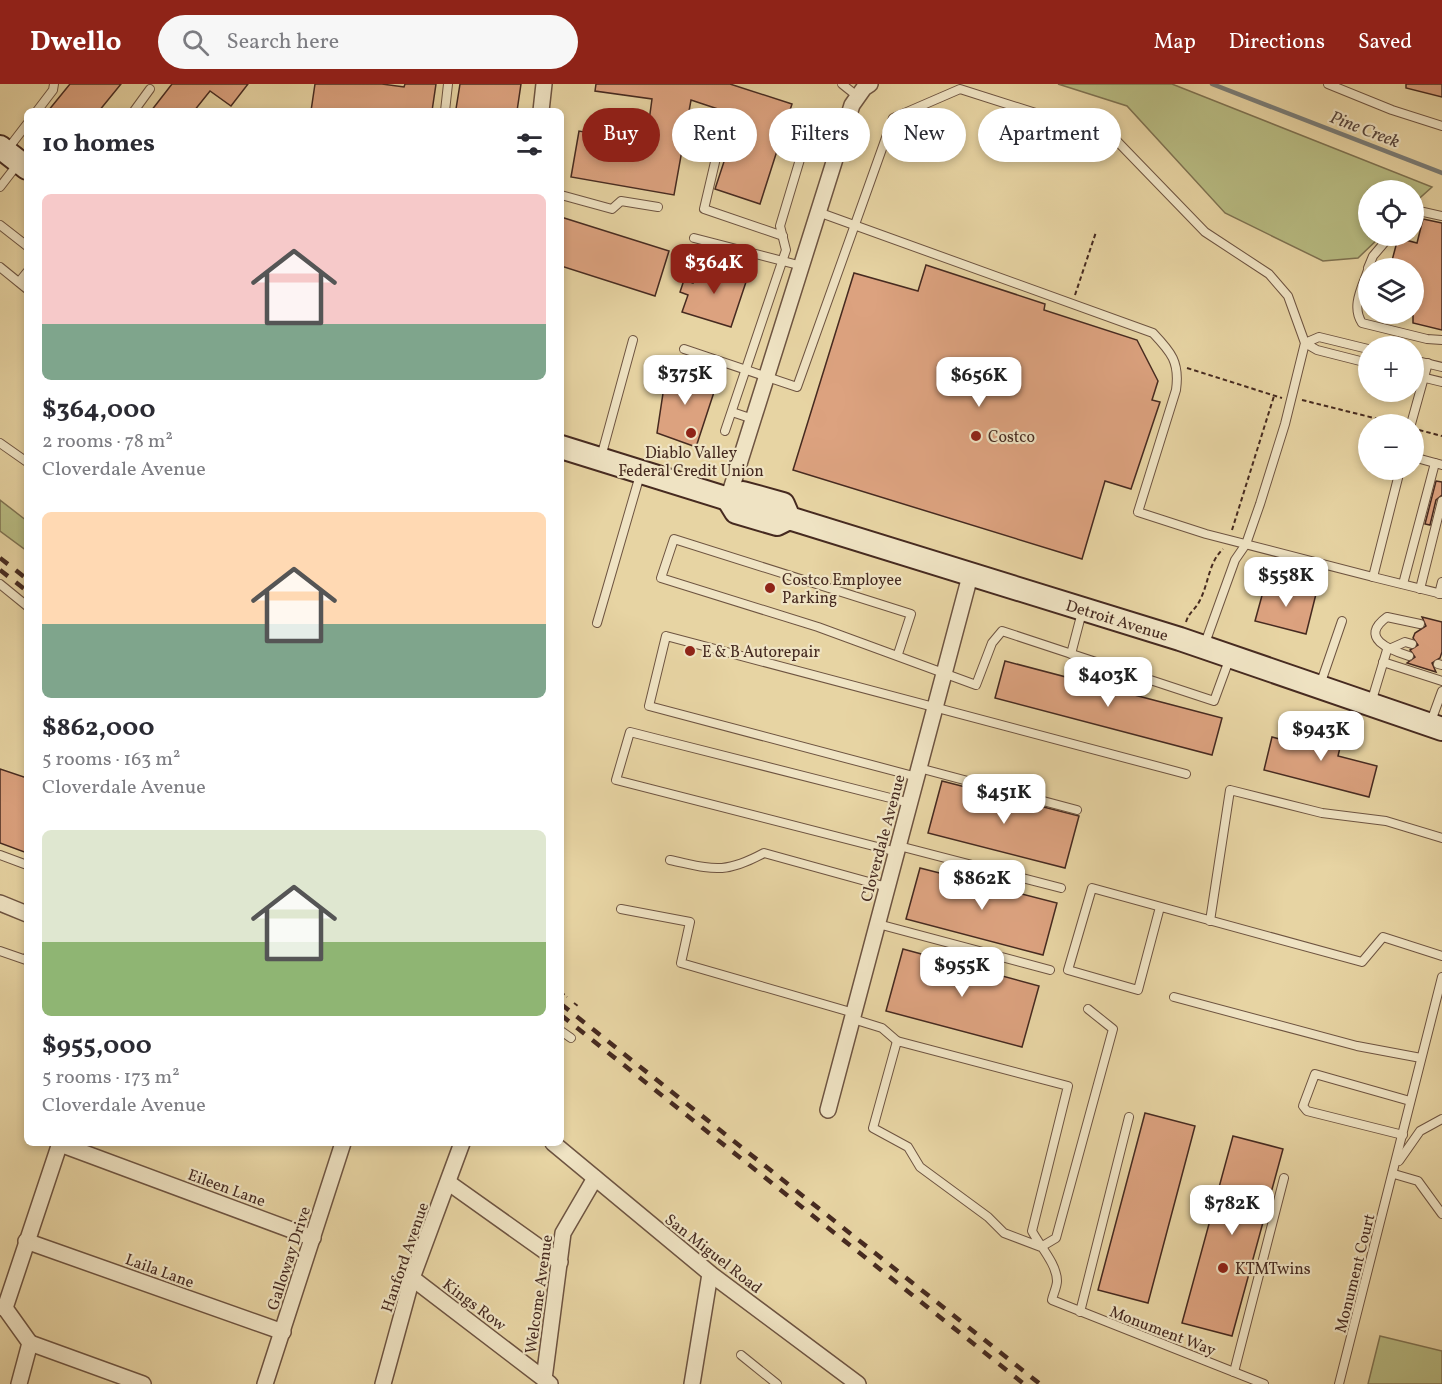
<!DOCTYPE html>
<html lang="en">
<head>
<meta charset="utf-8">
<style>
	:root { --surface:#fff; --page:#f7f7f7; --text:#2b2b33; --muted:#7c7c81; --accent:#8f2418 }
	body { margin:0; font-family:Vollkorn,serif; background:var(--page); color:var(--text); height:100vh; display:flex; flex-direction:column; font-size:22px; white-space:nowrap }
	* { box-sizing:border-box; margin:0 }
	p { font-size:20px; color:var(--muted) }
	.icon { flex:none; width:33px; height:33px; fill:none; stroke:currentColor; stroke-width:2; stroke-linecap:round; stroke-linejoin:round }
	.map { position:relative; flex:1; overflow:hidden }
	.side { position:absolute; left:24px; top:24px; width:540px; height:1038px; display:flex; flex-direction:column; background:var(--surface); border-radius:9px; box-shadow:0 3px 9px #0003 }
	.side>* { flex:none }
	.top-card { position:absolute; left:582px; top:24px; width:570px; height:54px; display:flex; gap:12px }
	.controls { position:absolute; left:1358px; top:96px; display:grid; gap:12px }
	.controls a { display:grid; place-items:center; width:66px; height:66px; border-radius:50%; background:var(--surface); box-shadow:0 3px 9px #0003; font-size:30px }
	.price { position:absolute; translate:-50% -51px; padding:0 14px; border-radius:12px; background:#fff; color:#222; font-size:20px; line-height:39px; filter:drop-shadow(0 2px 3px #0008) }
	.price::after { content:''; position:absolute; left:50%; top:36px; width:18px; height:14px; margin-left:-9px; background:inherit; clip-path:polygon(0 0,100% 0,50% 100%) }
	.price.active { background:var(--accent); color:#fff }
	ul { padding:0; list-style:none }
	li { display:grid; align-content:center; gap:12px; height:318px; padding:0 18px }
	li span { display:grid; place-items:center; height:186px; border-radius:9px; color:#555 }
	li>.icon { margin-inline-start:auto }
	span .icon { width:108px; height:108px; fill:#fffc; stroke-width:1 }
	li b { font-size:26px }
	h2 { display:flex; justify-content:space-between; align-items:center; height:72px; padding:0 18px; font-size:26px }
	.chip { padding:0 21px; border-radius:27px; background:var(--surface); box-shadow:0 3px 9px #0003; font-size:21px; line-height:54px }
	.chip.active { background:var(--accent); color:#fff }
	header { display:flex; align-items:center; gap:36px; box-sizing:border-box; height:84px; padding:0 30px; background:var(--accent); color:#fff }
	header strong { font-size:28px }
	nav { display:flex; gap:33px; margin-inline-start:auto; font-size:21px }
	.search { width:420px; height:54px; background:var(--page); display:flex; align-items:center; gap:15px; box-sizing:border-box; padding:0 21px; border-radius:33px; color:var(--muted); font-size:22px }
	.map>svg:first-child { display:block }
</style>
</head>
<body>
<header>
<strong>Dwello</strong>
<div class="search"><svg class="icon" aria-label="search" viewBox="0 0 24 24"><circle cx="10" cy="10" r="6"/><path d="M15 15l6 6"/></svg>Search here</div>
<nav><a>Map</a><a>Directions</a><a>Saved</a></nav>
</header>
<div class="map">
<svg width="1442" height="1300" viewBox="0 0 1442 1300">
	<rect width="100%" height="100%" fill="#e7d4a3"/>
	<filter id="stains"><feTurbulence type="fractalNoise" baseFrequency=".00333" numOctaves="4"/><feColorMatrix values="0 0 0 0 .2 0 0 0 0 .09 0 0 0 0 .02 0 0 0 .5 -.17"/></filter>
	<radialGradient id="worn" r=".72"><stop offset=".6" stop-color="#630" stop-opacity="0"/><stop offset="1" stop-color="#630" stop-opacity=".3"/></radialGradient>
	<!-- green -->
	<g fill="#b8bc83" stroke="#7f7352" stroke-width="1.5">
		<path d="M1058,0H1172L1432,103L1413,120V106H1368V152H1381L1358,174L1323,177L1225,129L1127,22Z"/>
		<path d="M0,416L27,437V467L0,447Z"/>
		<path d="M1380,1252L1442,1267V1300H1368Z"/>
	</g>
	<g fill="none" stroke-linecap="round" stroke-linejoin="round">
		<!-- stream -->
		<path stroke="#7a7d78" stroke-width="4.5" d="M1212,0L1442,89"/>
	</g>
	<!-- building -->
	<g fill="#dca27f" stroke="#462a20" stroke-width="1.5">
		<path d="M70,0H121L99,27H48Z"/>
		<path d="M172,0H248L231,22L210,7L194,27H151Z"/>
		<path d="M315,0H382L404,3L405,0H436L432,27H311Z"/>
		<path d="M460,0H521L517,27L456,25Z"/>
		<path d="M596,0H730L792,20L760,120L715,105L739,32L691,16L674,111L571,93L579,47L646,59L652,15L595,7Z"/>
		<path d="M1406,0H1442V13L1406,4Z"/>
		<path d="M561,133L669,167L655,212L561,182Z"/>
		<path d="M1423,135L1442,139V246L1413,239V184H1390L1398,154L1417,159Z"/>
		<path d="M699,179L747,195L731,243L682,228L688,211L680,208L684,196L693,199Z"/>
		<path d="M926,181L1045,220L1044,226L1137,256L1158,297L1152,316L1160,318L1131,405L1105,397L1082,475L793,386L854,189L918,207Z"/>
		<path d="M667,283L717,299L696,363L657,349Z"/>
		<path d="M1436,397L1442,398V411L1436,416L1430,441L1425,440Z"/>
		<path d="M1266,497L1316,510L1306,550L1255,537Z"/>
		<path d="M1422,533L1442,538V568L1440,574L1432,579L1436,588L1407,579L1415,573L1410,566L1418,561L1413,554L1415,549L1426,542Z"/>
		<path d="M1005,577L1222,634L1212,671L995,614Z"/>
		<path d="M1320,637L1345,643L1338,672L1377,682L1369,713L1264,686L1272,653L1313,664Z"/>
		<path d="M0,685L27,694V769L0,759Z"/>
		<path d="M942,697L1079,732L1065,784L928,749Z"/>
		<path d="M920,784L1057,819L1043,871L906,835Z"/>
		<path d="M903,865L1039,902L1022,963L886,927Z"/>
		<path d="M1145,1029L1195,1042L1148,1219L1098,1206Z"/>
		<path d="M1233,1052L1283,1065L1232,1252L1182,1239Z"/>
	</g>
	<g fill="none" stroke-linecap="round" stroke-linejoin="round">
		<!-- lane casing -->
		<g stroke="#6e5441" stroke-width="10">
			<g id="lane">
				<path d="M842,0L857,12"/>
				<path d="M1328,0L1392,26L1442,42"/>
				<path d="M37,27L53,6L54,0"/>
				<path d="M134,27L150,5"/>
				<path d="M445,27L448,0"/>
				<path d="M723,44L704,125L783,152"/>
				<path d="M7,66L27,40"/>
				<path d="M0,103L17,81"/>
				<path d="M561,111L612,125L621,117L658,123"/>
				<path d="M818,128L1153,249C1171,268 1180,278 1176,306L1138,428L1206,450L1373,493L1400,386"/>
				<path d="M1413,132L1419,127L1442,132"/>
				<path d="M0,141L27,162"/>
				<path d="M694,154L802,182"/>
				<path d="M0,183L27,205"/>
				<path d="M1368,184L1373,172L1390,152"/>
				<path d="M1368,186C1362,204 1351,222 1362,239L1427,255L1442,256"/>
				<path d="M19,198L27,188"/>
				<path d="M684,265L797,303L893,34L960,5L1114,54L1205,148L1269,190L1288,212L1305,259L1285,340L1260,420L1246,460L1235,476L1204,562"/>
				<path d="M1368,265L1319,253L1305,259L1317,266L1368,279"/>
				<path d="M1413,276L1442,283"/>
				<path d="M1413,291L1442,298"/>
				<path d="M732,328L753,335"/>
				<path d="M1411,340L1428,279"/>
				<path d="M725,347L786,166L780,142L810,42L843,53"/>
				<path d="M0,359L27,378"/>
				<path d="M601,373L633,256"/>
				<path d="M1413,373L1442,381"/>
				<path d="M1373,493L1442,510"/>
				<path d="M0,500L27,522"/>
				<path d="M1403,500L1435,379"/>
				<path d="M1420,505L1442,417"/>
				<path d="M1439,510L1442,498"/>
				<path d="M597,539L640,391"/>
				<path d="M1387,566L1405,558L1412,560"/>
				<path d="M898,570L911,530L674,455L661,494L818,543L976,601L992,559L1002,547L1214,617L1229,576"/>
				<path d="M1071,570L1082,528"/>
				<path d="M1409,572C1390,566 1358,554 1387,533L1420,540"/>
				<path d="M1383,578L1442,597"/>
				<path d="M1438,580L1442,581"/>
				<path d="M1320,601L1342,537"/>
				<path d="M1371,619L1387,566"/>
				<path d="M1430,640L1442,607"/>
				<path d="M919,684L1077,726"/>
				<path d="M917,693L649,622L666,552L1186,690"/>
				<path d="M899,762L1061,804"/>
				<path d="M897,768L616,696L630,648L910,719"/>
				<path d="M0,771L27,781"/>
				<path d="M670,776C713,785 723,791 764,769L887,803"/>
				<path d="M1160,823L1138,906L1068,886L1092,804L1362,878L1383,853L1442,872"/>
				<path d="M621,825L690,838L681,879L854,929"/>
				<path d="M1210,837L1230,706L1322,729L1386,737L1442,754"/>
				<path d="M878,840L1050,886"/>
				<path d="M0,867L26,876L27,873"/>
				<path d="M1174,913L1357,962L1421,974"/>
				<path d="M1088,925L1113,945L1056,1154L1041,1163L1004,1149L988,1133L920,1083L908,1063L873,1044L897,957L1068,1002L1032,1147C1039,1161 1057,1180 1057,1197C1057,1203 1053,1210 1052,1216L1264,1300"/>
				<path d="M853,935L882,944L897,957"/>
				<path d="M561,947L571,954"/>
				<path d="M1403,1051L1307,1027L1303,1022L1315,990L1410,1017"/>
				<path d="M1399,1077L1420,1047L1442,1035"/>
				<path d="M1394,1090L1418,1097L1442,1130"/>
				<path d="M1080,1228L1129,1033"/>
				<path d="M741,1271L777,1300"/>
				<path d="M1234,1288L1284,1094"/>
				<path d="M1339,1300L1442,893"/>
			</g>
		</g>
		<!-- street casing -->
		<g stroke="#6e5441" stroke-width="18">
			<g id="street">
				<path d="M541,27L544,0"/>
				<path d="M728,415L852,21L864,4L870,0"/>
				<path d="M0,819L27,830"/>
				<path d="M828,1026L970,492"/>
				<path d="M553,1059L712,1191L858,1300"/>
				<path d="M60,1060L313,1154"/>
				<path d="M449,1099L560,1178"/>
				<path d="M26,1157L283,1248"/>
				<path d="M412,1194L544,1295"/>
				<path d="M0,1223L5,1224L60,1059"/>
				<path d="M5,1224L30,1259L19,1300"/>
				<path d="M30,1259L143,1300"/>
				<path d="M265,1300L343,1059"/>
				<path d="M383,1300L412,1194L462,1059"/>
				<path d="M550,1300L544,1295L563,1149L595,1094"/>
				<path d="M692,1300L710,1190"/>
			</g>
		</g>
		<!-- secondary casing -->
		<g stroke="#462a20" stroke-width="26">
			<g id="secondary">
				<path d="M0,63L27,84"/>
				<path d="M561,363L728,415"/>
				<path id="s1" d="M789,434L783,420L743,409L728,415L736,428L777,440L789,434L1180,555L1442,645"/>
			</g>
		</g>
		<!-- path -->
		<g stroke="#462a20" stroke-width="2" stroke-dasharray="4.5 3" stroke-linecap="butt">
			<path d="M1075,211L1096,148"/>
			<path d="M1187,284L1282,314"/>
			<path d="M1302,316L1398,340"/>
			<path d="M1419,346L1442,352"/>
			<path d="M1232,446L1274,312"/>
			<path d="M1186,538C1189,528 1195,526 1199,518C1209,500 1208,479 1223,465"/>
			<path d="M561,908L567,913"/>
			<path d="M574,919L578,922"/>
		</g>
		<!-- lane -->
		<use href="#lane" stroke="#efe3c3" stroke-width="8"/>
		<!-- street -->
		<use href="#street" stroke="#efe3c3" stroke-width="15"/>
		<!-- secondary -->
		<use href="#secondary" stroke="#efe3c3" stroke-width="22"/>
		<!-- rail -->
		<g stroke="#462a20" stroke-width="4.5" stroke-dasharray="10 10" stroke-linecap="butt">
			<path d="M0,474L27,495"/>
			<path d="M0,486L27,507"/>
			<path d="M561,920L1040,1300"/>
			<path d="M561,931L1024,1300"/>
		</g>
	</g>
	<!-- markers -->
	<g fill="#8f2418" stroke="#efe3c3" stroke-width="2">
		<circle cx="691" cy="349" r="6"/>
		<circle cx="976" cy="352" r="6"/>
		<circle cx="770" cy="504" r="6"/>
		<circle cx="690" cy="567" r="6"/>
		<circle cx="1223" cy="1184" r="6"/>
	</g>
	<g text-anchor="middle" stroke-width="4.5" stroke-linejoin="round" paint-order="stroke">
		<!-- poi labels -->
		<g font-size="16" fill="#462a20" stroke="#efe3c3" text-anchor="start">
			<text x="988" y="358">Costco</text>
			<text x="691" y="374" text-anchor="middle">Diablo Valley<tspan x="691" dy="18">Federal Credit Union</tspan></text>
			<text x="782" y="501">Costco Employee<tspan x="782" dy="18">Parking</tspan></text>
			<text x="702" y="573">E &amp; B Autorepair</text>
			<text x="1235" y="1190">KTMTwins</text>
		</g>
		<!-- street labels -->
		<g font-size="16" fill="#462a20" stroke="#efe3c3">
			<text dy="6" stroke="none"><textPath href="#s1" startOffset="488">Detroit Avenue</textPath></text>
			<text transform="translate(882 754) rotate(-75)" y="6">Cloverdale Avenue</text>
			<text transform="translate(227 1103) rotate(20)" y="6">Eileen Lane</text>
			<text transform="translate(714 1169) rotate(38)" y="6">San Miguel Road</text>
			<text transform="translate(404 1173) rotate(-71)" y="6">Hanford Avenue</text>
			<text transform="translate(288 1174) rotate(-72)" y="6">Galloway Drive</text>
			<text transform="translate(160 1186) rotate(20)" y="6">Laila Lane</text>
			<text transform="translate(1354 1189) rotate(-76)" y="6">Monument Court</text>
			<text transform="translate(538 1210) rotate(-82)" y="6">Welcome Avenue</text>
			<text transform="translate(475 1220) rotate(37)" y="6">Kings Row</text>
			<text transform="translate(1163 1246) rotate(21)" y="6">Monument Way</text>
		</g>
		<!-- water labels -->
		<g font-size="18" font-style="italic" fill="#57463d" stroke="#efe3c3">
			<text transform="translate(1365 45) rotate(21)" y="6">Pine Creek</text>
		</g>
	</g>
	<rect width="100%" height="100%" filter="url(#stains)"/>
	<rect width="100%" height="100%" fill="url(#worn)"/>
</svg>
<div class="controls">
<a><svg class="icon" aria-label="locate" viewBox="0 0 24 24"><circle cx="12" cy="12" r="6"/><path d="M12 2v4M12 18v4M2 12h4M18 12h4"/></svg></a>
<a><svg class="icon" aria-label="layers" viewBox="0 0 24 24"><path d="M12 4l9 5-9 5-9-5zM3 14l9 5 9-5"/></svg></a>
<a>+</a>
<a>−</a>
</div>
<b class="price active" style="left:714px;top:211px">$364K</b>
<b class="price" style="left:685px;top:322px">$375K</b>
<b class="price" style="left:979px;top:324px">$656K</b>
<b class="price" style="left:1286px;top:524px">$558K</b>
<b class="price" style="left:1108px;top:624px">$403K</b>
<b class="price" style="left:1321px;top:678px">$943K</b>
<b class="price" style="left:1004px;top:741px">$451K</b>
<b class="price" style="left:982px;top:827px">$862K</b>
<b class="price" style="left:962px;top:914px">$955K</b>
<b class="price" style="left:1232px;top:1152px">$782K</b>
<div class="top-card">
<a class="chip active">Buy</a>
<a class="chip">Rent</a>
<a class="chip">Filters</a>
<a class="chip">New</a>
<a class="chip">Apartment</a>
</div>
<section class="side">
<h2>10 homes<svg class="icon" aria-label="filters" viewBox="0 0 24 24"><path d="M4 7h16M4 17h16"/><circle cx="9" cy="7" r="2"/><circle cx="15" cy="17" r="2"/></svg></h2>
<ul>
<li><span style="background:linear-gradient(#f6c9c9 70%,#7fa58c 0)"><svg class="icon" aria-label="home" viewBox="0 0 24 24"><path d="M3 11l9-7 9 7M6 9v11h12V9"/></svg></span><div><b>$364,000</b><p>2 rooms · 78 m²</p><p>Cloverdale Avenue</p></div></li>
<li><span style="background:linear-gradient(#ffd9b3 60%,#7fa58c 0)"><svg class="icon" aria-label="home" viewBox="0 0 24 24"><path d="M3 11l9-7 9 7M6 9v11h12V9"/></svg></span><div><b>$862,000</b><p>5 rooms · 163 m²</p><p>Cloverdale Avenue</p></div></li>
<li><span style="background:linear-gradient(#dfe7d0 60%,#8fb573 0)"><svg class="icon" aria-label="home" viewBox="0 0 24 24"><path d="M3 11l9-7 9 7M6 9v11h12V9"/></svg></span><div><b>$955,000</b><p>5 rooms · 173 m²</p><p>Cloverdale Avenue</p></div></li>
</ul>
</section>
</div>
</body>
</html>
